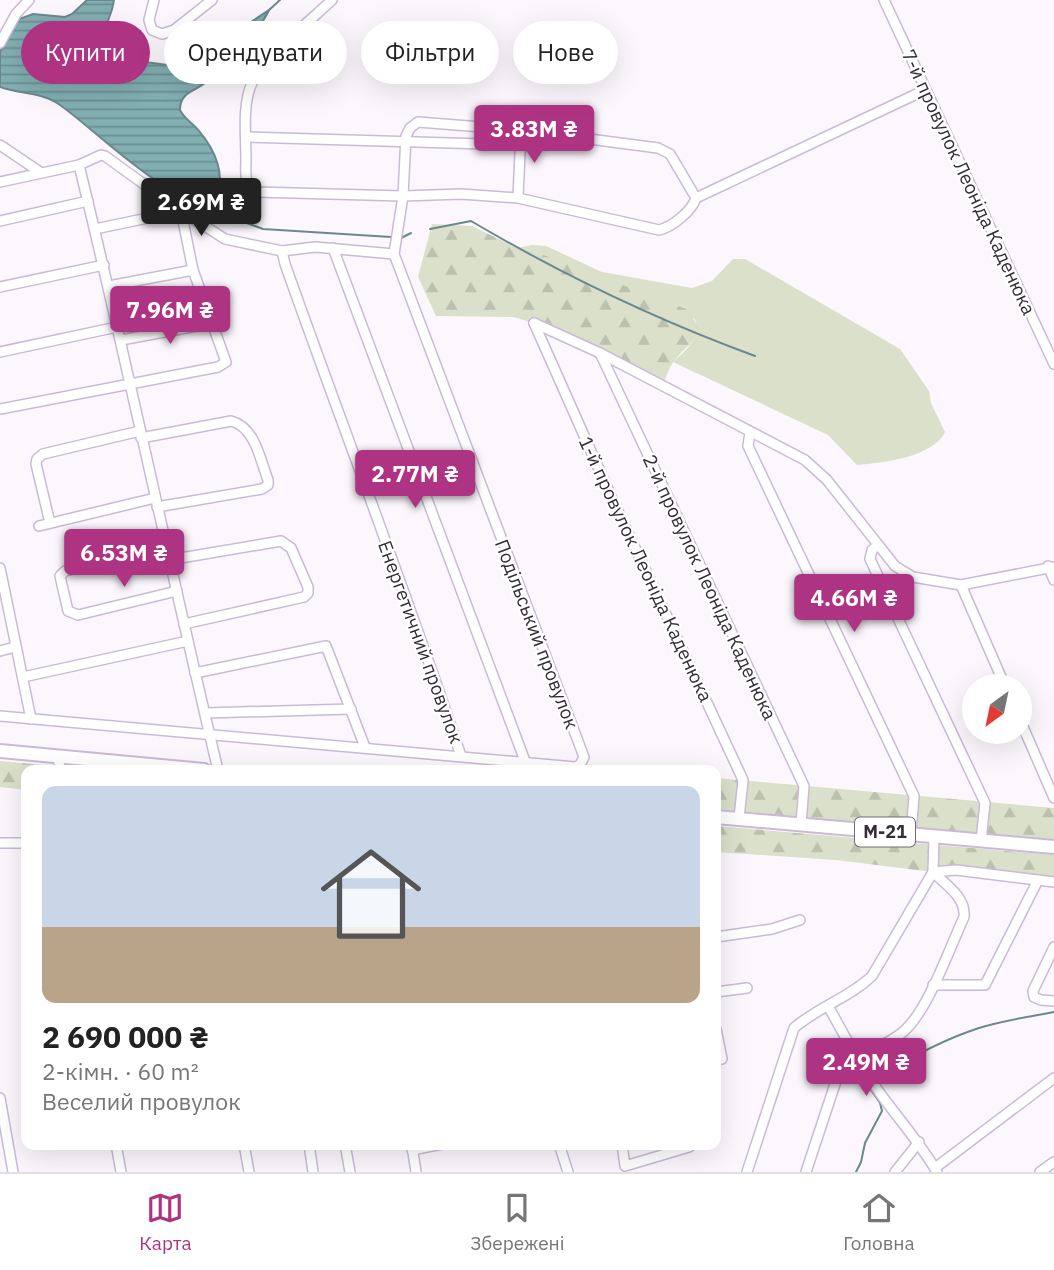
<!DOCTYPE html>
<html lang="uk">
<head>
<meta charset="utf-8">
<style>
	:root { --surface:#fff; --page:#f2f2f2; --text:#222; --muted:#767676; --line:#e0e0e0; --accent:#af3383 }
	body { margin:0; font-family:"IBM Plex Sans",sans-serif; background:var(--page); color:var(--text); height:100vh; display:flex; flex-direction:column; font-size:26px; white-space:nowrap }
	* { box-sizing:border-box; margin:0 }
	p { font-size:23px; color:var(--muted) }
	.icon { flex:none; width:38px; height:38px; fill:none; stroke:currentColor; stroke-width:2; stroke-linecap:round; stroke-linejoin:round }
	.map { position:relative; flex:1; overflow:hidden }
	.drawer { position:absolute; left:21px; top:765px; width:700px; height:385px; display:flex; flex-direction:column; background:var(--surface); border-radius:14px; box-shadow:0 7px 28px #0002 }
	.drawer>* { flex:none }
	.hud { position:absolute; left:21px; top:21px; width:700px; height:63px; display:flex; gap:14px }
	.needle { width:46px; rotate:213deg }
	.buttons { position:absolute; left:962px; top:674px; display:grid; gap:14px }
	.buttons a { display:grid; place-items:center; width:70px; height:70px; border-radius:50%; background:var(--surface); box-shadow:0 7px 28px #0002; font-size:35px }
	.price { position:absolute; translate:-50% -60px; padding:0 16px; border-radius:7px; background:var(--accent); color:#fff; font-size:23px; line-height:46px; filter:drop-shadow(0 2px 4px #0008) }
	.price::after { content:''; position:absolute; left:50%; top:42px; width:21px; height:16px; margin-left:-10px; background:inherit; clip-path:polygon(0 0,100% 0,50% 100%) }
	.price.active { background:#222; color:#fff }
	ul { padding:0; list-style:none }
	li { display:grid; align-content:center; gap:14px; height:371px; padding:0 21px }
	li span { display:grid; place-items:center; height:217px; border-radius:14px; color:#555 }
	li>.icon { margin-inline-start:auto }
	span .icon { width:126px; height:126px; fill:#fffc; stroke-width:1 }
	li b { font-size:30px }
	.chip { padding:0 24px; border-radius:32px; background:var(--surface); box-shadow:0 7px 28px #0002; font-size:24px; line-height:63px }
	.chip.active { background:var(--accent); color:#fff }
	.menu { display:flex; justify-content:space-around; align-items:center; height:98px; border-top:2px solid var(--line); background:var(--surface); font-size:19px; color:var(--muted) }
	.menu a { display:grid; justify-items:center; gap:4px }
	.menu .active { color:var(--accent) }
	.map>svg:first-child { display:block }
</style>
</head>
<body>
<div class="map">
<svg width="1054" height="1172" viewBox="0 0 1054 1172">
	<defs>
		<pattern id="forest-firs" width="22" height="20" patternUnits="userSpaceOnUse" patternTransform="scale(1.75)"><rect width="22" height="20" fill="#dae0ca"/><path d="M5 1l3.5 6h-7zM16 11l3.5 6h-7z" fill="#bcc0ae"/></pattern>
		<pattern id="water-rules" width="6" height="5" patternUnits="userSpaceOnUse" patternTransform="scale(1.75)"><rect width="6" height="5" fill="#82afb2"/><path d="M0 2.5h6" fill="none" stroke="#6b8f92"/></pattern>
	</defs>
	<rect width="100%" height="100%" fill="#fbf7fd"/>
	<!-- green -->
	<path fill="#dae0ca" d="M532,245L546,246L602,272L692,288L712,281L733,259H745L900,349L929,391L931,403L945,432C933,457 883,463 857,465L828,435L673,362C687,349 701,339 695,319L533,251L517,248Z"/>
	<!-- forest -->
	<g fill="url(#forest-firs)">
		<path d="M432,224L472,226L517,248L533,251L686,309C712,338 686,342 672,364C668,370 666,378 663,385L524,320L513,317L436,316L418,277Z"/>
		<path d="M0,761L99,770H26V790L0,787Z"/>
		<path d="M716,778L1054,808V841L716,809Z"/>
		<path d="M716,826L1054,855V882L933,872L836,860L716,852Z"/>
	</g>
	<!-- water -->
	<g fill="url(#water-rules)" stroke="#6b888e" stroke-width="2">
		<path d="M87,0H114C111,25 92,35 116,58L182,67L202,65L208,68L209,79C198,92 180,90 180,110C184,119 193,123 199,131C215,150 227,176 215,199C178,216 90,124 57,103C40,92 19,94 0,87V52L19,19L33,14L65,17L72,14Z"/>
		<path d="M269,10C259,32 249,32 232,45C224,51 221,61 211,64L205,59V53Z"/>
	</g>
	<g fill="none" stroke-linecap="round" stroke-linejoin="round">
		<!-- stream -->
		<g stroke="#6b888e" stroke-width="2">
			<path d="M268,11L280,0"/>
			<path d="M216,200L244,222L263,229L391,237"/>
			<path d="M430,229L471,221C561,274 657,320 755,356"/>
			<path d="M401,238L411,233"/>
			<path d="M877,1078C909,1058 942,1040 979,1028C1004,1020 1029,1017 1054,1012"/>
			<path d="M856,1172L861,1162L865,1143L882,1111L880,1103L867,1084"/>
		</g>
		<!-- minor casing -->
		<g stroke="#cabad7" stroke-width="12">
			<g id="minor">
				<path d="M154,0L149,20L152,30L162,34L174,30L212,0"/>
				<path d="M332,0C312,19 261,61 252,83C242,104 246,136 246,159C246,172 243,185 257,192L403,196L461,194L518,198L659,230C672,227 692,211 696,198"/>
				<path d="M884,0L1054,364"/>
				<path d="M0,43L16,14L29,0"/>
				<path d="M246,137L520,145"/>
				<path d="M0,145L40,172"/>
				<path d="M79,165C128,366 170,569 218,770"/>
				<path d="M0,182L79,165L101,155L105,156L181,211L225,239L282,251L315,247L394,254"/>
				<path d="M518,198L521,130"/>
				<path d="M696,198L925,90"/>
				<path d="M0,221L88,201"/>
				<path d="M333,248L525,761"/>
				<path d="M282,251L285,264C343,428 406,591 461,756"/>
				<path d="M109,286L193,270"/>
				<path d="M0,287L104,265"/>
				<path d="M534,323L600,353L805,460L827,480L895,566L913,577L961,585L1054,567"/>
				<path d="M534,323L610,494L743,780L739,818"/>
				<path d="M121,340L213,323"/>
				<path d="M0,352L117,327"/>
				<path d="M600,353L804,786L801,824"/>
				<path d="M0,409L218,367L226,362L193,270L181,211L95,229"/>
				<path d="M750,432L748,446L914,796L911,834"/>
				<path d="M141,438L231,421C255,427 260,459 268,480V485L262,489L157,507"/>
				<path d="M50,523L36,464L37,459L43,454L140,431"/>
				<path d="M39,526L155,498"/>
				<path d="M878,545L872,550L870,559L985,803L981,841"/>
				<path d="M166,546L65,571L60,576L68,611L78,615L177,591"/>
				<path d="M169,560L281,541L291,548L308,587V593L304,597L184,624"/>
				<path d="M1048,566L1054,580"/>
				<path d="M0,568L31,719"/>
				<path d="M961,585L1005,686"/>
				<path d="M0,651L15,647"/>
				<path d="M195,673L326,646L365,747"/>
				<path d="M23,677L188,641"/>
				<path d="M205,713L351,709"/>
				<path d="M0,716L575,767L580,765L584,757L394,254L403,196L406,136L410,128L418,122L521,130L658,148L670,154L696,198"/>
				<path d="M1020,720L1054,798"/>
				<path d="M57,756L61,770"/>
				<path d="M0,843H26"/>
				<path d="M933,872L956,870L1054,882"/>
				<path d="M716,937L772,929L800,920"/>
				<path d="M1054,947L1033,991L1034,997L1041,1000L1054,1001"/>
				<path d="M933,985H985L1038,880"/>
				<path d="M716,992L747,988"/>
				<path d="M828,1006C846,1038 863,1071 885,1100C903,1124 922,1146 937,1172"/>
				<path d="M716,1029L722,1059"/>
				<path d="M0,1098L13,1172"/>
				<path d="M116,1144L121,1172"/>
				<path d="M244,1144L249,1172"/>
				<path d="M309,1144L313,1172"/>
				<path d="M345,1144L350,1172"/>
				<path d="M559,1144L568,1172"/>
				<path d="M622,1144L625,1166L689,1147V1144"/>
				<path d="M412,1146L416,1172"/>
				<path d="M412,1150L442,1144"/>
				<path d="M935,1168L1054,1078"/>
				<path d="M747,1172L794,1028C818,1007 849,998 872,976L933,872L934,837"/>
				<path d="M806,1172L841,1066C861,1055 886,1046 903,1032C928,1011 950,947 964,917C966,897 946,885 933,872"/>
				<path d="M895,1172L919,1142"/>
				<path d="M1040,1172L1054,1162"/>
			</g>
		</g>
		<!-- highway casing -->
		<g stroke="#cabad7" stroke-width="16">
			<g id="highway">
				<path d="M0,751L204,770"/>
				<path d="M716,817L1054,847"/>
			</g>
		</g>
		<!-- minor -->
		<use href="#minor" stroke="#fff" stroke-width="9"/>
		<!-- highway -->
		<use href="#highway" stroke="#fff" stroke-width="12"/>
	</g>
	<g text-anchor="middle" stroke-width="5" stroke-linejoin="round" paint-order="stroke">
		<!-- shield labels -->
		<rect fill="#fff" stroke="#716c74" stroke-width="2" x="855" y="817.5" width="60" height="29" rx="5"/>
		<g font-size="18" font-weight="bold" fill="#342d39">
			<text x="885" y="838">М-21</text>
		</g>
		<!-- street labels -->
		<g font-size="19" fill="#342d39" stroke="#fff">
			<text transform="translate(969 182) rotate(65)" y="7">7-й провулок Леоніда Каденюка</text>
			<text transform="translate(646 569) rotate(65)" y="7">1-й провулок Леоніда Каденюка</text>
			<text transform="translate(710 587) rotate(65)" y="7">2-й провулок Леоніда Каденюка</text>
			<text transform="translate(537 634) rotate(69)" y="7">Подільський провулок</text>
			<text transform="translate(421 642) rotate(70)" y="7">Енергетичний провулок</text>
		</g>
	</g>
</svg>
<div class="buttons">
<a><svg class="needle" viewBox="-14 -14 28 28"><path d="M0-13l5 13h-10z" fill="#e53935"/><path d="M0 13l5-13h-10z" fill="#767676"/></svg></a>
</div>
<b class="price" style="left:534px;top:165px">3.83M ₴</b>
<b class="price active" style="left:201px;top:238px">2.69M ₴</b>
<b class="price" style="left:170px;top:346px">7.96M ₴</b>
<b class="price" style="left:415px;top:510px">2.77M ₴</b>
<b class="price" style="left:124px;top:589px">6.53M ₴</b>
<b class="price" style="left:854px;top:634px">4.66M ₴</b>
<b class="price" style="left:866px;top:1098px">2.49M ₴</b>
<div class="hud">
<a class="chip active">Купити</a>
<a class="chip">Орендувати</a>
<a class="chip">Фільтри</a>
<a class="chip">Нове</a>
</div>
<section class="drawer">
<ul>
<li><span style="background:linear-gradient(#c9d6e8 65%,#b9a48a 0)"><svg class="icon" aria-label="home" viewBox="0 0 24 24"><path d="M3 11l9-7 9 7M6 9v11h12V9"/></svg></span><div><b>2 690 000 ₴</b><p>2-кімн. · 60 m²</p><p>Веселий провулок</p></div></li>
</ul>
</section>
</div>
<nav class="menu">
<a class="active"><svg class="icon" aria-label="map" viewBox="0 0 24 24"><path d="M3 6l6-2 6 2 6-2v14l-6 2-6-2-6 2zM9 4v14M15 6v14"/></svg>Карта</a>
<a><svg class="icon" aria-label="saved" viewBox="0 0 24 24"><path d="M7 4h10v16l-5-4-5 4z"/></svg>Збережені</a>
<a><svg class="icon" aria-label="home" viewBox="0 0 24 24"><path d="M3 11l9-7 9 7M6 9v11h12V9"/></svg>Головна</a>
</nav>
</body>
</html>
